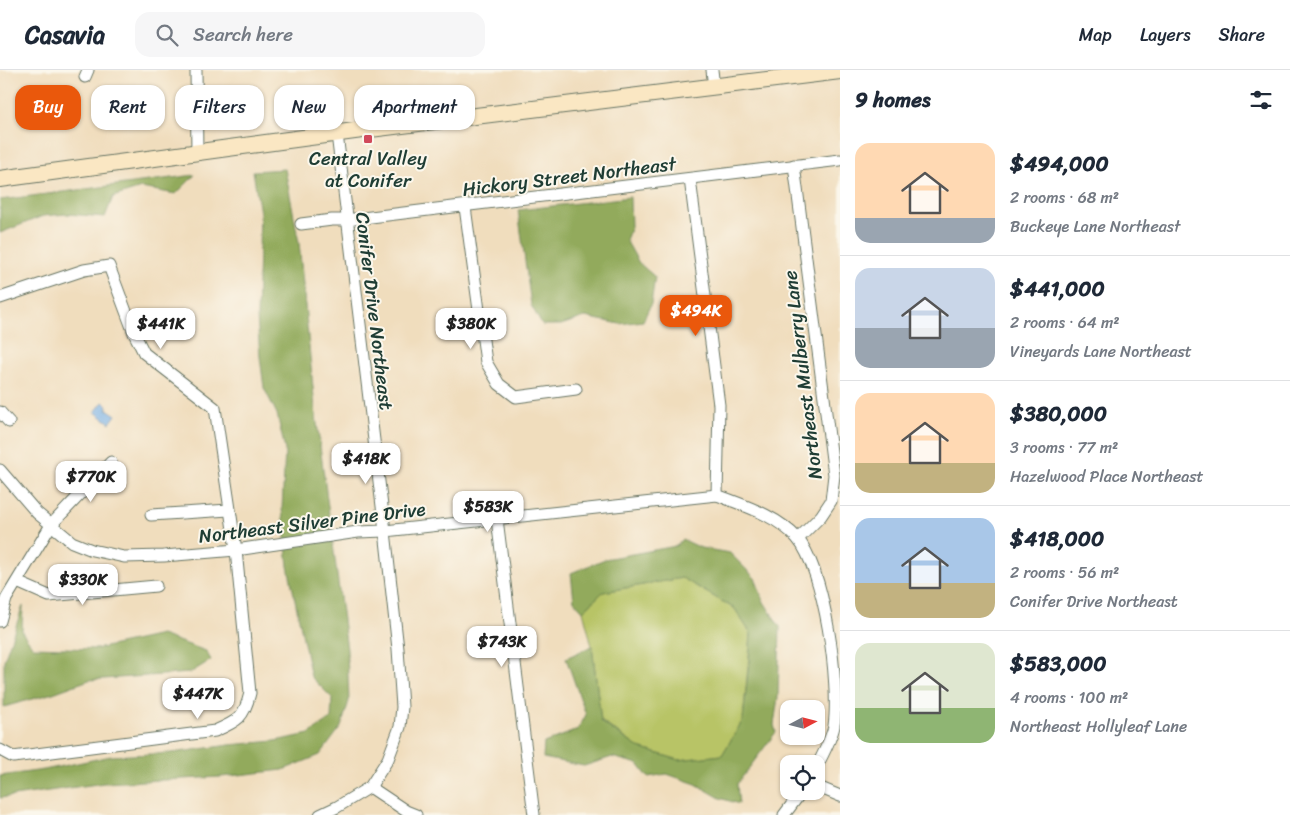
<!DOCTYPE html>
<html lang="en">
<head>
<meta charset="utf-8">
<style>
	:root { --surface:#fff; --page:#f6f6f7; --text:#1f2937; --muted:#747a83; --line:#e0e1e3; --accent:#ea580c }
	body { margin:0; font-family:Sriracha,sans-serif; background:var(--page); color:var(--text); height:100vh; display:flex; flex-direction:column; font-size:19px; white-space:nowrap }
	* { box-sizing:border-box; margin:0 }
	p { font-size:16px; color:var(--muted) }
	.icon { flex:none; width:28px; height:28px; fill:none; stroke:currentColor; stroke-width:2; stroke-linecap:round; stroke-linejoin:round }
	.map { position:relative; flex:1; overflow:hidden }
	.panel { display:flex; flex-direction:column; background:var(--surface); width:450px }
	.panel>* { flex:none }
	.banner { position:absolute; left:15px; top:15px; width:475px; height:45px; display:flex; gap:10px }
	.needle { width:32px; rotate:83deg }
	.tools { position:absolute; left:780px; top:630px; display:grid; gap:10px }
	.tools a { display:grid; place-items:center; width:45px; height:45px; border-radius:10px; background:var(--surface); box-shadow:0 1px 4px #0004; font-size:25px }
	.price { position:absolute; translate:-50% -42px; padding:0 11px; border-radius:10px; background:#fff; color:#222; font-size:16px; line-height:32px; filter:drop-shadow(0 1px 2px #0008) }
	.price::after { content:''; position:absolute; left:50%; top:30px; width:15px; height:11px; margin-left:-8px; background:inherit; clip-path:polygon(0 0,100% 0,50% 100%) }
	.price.current { background:var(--accent); color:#fff }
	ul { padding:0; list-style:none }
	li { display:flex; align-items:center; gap:15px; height:125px; padding:0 15px }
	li+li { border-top:1px solid var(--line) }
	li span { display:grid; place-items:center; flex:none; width:140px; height:100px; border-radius:15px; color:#555 }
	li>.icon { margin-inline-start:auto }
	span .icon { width:60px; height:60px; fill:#fffc; stroke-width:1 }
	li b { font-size:21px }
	h2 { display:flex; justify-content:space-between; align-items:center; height:60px; padding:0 15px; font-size:21px }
	.tag { padding:0 18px; border-radius:15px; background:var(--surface); box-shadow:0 1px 4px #0004; font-size:18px; line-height:45px }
	.tag.current { background:var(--accent); color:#fff }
	header { display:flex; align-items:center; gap:30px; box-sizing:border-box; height:70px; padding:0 25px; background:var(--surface); border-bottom:1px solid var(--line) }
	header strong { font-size:24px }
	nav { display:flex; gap:28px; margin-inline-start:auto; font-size:18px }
	.search { width:350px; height:45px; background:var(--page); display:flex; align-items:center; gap:12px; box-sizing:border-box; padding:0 18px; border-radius:15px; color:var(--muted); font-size:19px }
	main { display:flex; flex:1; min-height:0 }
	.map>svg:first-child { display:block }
</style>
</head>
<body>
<header>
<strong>Casavia</strong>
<div class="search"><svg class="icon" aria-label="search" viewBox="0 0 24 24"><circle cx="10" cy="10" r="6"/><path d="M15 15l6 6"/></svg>Search here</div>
<nav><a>Map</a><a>Layers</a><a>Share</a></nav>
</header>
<main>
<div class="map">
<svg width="840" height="745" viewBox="0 0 840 745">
	<rect width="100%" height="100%" fill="#fbf7ec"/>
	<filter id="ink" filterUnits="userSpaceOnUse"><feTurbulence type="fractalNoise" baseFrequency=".02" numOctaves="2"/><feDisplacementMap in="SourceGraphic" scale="10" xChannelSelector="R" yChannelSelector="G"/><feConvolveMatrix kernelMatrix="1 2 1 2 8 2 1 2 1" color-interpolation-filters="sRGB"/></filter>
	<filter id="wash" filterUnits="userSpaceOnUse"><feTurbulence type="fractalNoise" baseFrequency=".0096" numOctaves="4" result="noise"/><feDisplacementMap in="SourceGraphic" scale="20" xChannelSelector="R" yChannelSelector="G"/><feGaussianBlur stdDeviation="1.12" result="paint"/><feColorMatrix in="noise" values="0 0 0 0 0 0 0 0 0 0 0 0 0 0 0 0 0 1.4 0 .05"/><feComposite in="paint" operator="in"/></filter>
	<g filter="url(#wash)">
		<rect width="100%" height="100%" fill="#f0ddbd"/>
		<!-- green -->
		<path fill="#b8c466" stroke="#6c804d" d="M682,508L735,539L751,564L743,650L722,685L679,690L639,678L601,651L592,576L583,541L603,522Z"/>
		<!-- forest -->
		<g fill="#92aa5b" stroke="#587448">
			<path d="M285,99L299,173L315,338L347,580L349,631L341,657L320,685L283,700L221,707L104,713L0,728V706L44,700L111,686L172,683L229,675L275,671L309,664L331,649L332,628L311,607L288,496L282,439L285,380L277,344L264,318L260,287L257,247L260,143L253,101Z"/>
			<path d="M195,105L176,124L141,118L113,127L105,147L67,144L43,146L0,163V130Z"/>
			<path d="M630,127L631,157L626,170L639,193L655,207L651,234L643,251L620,254L585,247L561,255H542L531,235L518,140Z"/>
			<path d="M682,469L701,478L730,483L755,508L764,532L780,557L778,627L774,655L776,662L737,714L739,734L720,728L696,714L667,704L648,707L638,694L612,687L584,696L543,688L544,673L577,660L586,645L566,588L592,576L601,652L639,678L679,690L722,685L743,650L749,591L751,564L735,539L682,508L603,522L583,541L574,531L571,503L605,489L676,476Z"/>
			<path d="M23,536L22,562L33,577L96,579L161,565L206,581L211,590L190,603L89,610L53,623L4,637V590Z"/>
		</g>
		<!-- water -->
		<path fill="#72ace3" stroke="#48748c" d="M103,332L108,336L107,339L116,345L110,353L95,342Z"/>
	</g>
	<g filter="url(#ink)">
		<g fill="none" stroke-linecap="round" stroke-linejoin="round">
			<!-- minor casing -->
			<g stroke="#687564" stroke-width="13">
				<g id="minor">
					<path d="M196,0L197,83"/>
					<path d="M712,0L714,17"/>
					<path d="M85,7L88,0"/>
					<path d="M794,95L834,405L831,431L821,446L798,469"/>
					<path d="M690,109L719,335L717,425"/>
					<path d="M465,137L486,292L499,314L516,327L576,319"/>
					<path d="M301,154L332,150H346L840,90"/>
					<path d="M0,228L84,200L109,196L134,263L144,283L215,338L236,480L250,623C244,648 238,651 215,661L13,687L0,680"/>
					<path d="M0,342L9,352"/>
					<path d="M0,400L37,443L72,472L92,480L124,487L164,486L236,480L358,462L385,461L717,425C745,436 776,445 797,468C825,500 840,614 834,656C832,668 822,686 816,698"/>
					<path d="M151,445L229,440"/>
					<path d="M497,449L534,745"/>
					<path d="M17,512L49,526L156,516"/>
					<path d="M0,551L6,529L51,455L111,392"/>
					<path d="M816,716L840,726"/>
					<path d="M370,717L406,741L416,745"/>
					<path d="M320,745L337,737L370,717L388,689L400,657L402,637L398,579L385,461L337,64"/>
					<path d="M784,745L802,721"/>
				</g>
			</g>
			<!-- secondary casing -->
			<g stroke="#687564" stroke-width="18">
				<path id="secondary" d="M0,109L362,60L840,1"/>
			</g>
			<!-- minor -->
			<use href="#minor" stroke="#fff" stroke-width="11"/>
			<!-- secondary -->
			<use href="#secondary" stroke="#fae7c3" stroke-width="16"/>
		</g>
	</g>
	<!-- markers -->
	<rect fill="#d1495b" stroke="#fbf7ec" stroke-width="2" x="363" y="64" width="10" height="10" rx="2.5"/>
	<g text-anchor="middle" stroke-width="4" stroke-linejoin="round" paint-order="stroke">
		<!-- poi labels -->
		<g font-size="19" fill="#1f3d34" stroke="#fbf7ec">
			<text x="368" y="95">Central Valley<tspan x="368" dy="22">at Conifer</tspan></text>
		</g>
		<!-- street labels -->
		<g font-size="19" fill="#1f3d34" stroke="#fbf7ec">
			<text transform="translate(569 106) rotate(-7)" y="7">Hickory Street Northeast</text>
			<text transform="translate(375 241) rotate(83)" y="7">Conifer Drive Northeast</text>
			<text transform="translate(802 305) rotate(-97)" y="7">Northeast Mulberry Lane</text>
			<text transform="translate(312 452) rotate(-7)" y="7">Northeast Silver Pine Drive</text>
		</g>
	</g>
</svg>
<div class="tools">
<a><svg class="needle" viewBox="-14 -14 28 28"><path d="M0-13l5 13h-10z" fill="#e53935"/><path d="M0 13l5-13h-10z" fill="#747a83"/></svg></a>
<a><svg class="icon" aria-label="locate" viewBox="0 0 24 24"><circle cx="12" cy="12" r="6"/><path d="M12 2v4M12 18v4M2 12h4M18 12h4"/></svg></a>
</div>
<b class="price current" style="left:696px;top:267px">$494K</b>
<b class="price" style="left:161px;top:280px">$441K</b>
<b class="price" style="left:471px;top:280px">$380K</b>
<b class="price" style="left:366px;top:415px">$418K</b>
<b class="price" style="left:91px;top:433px">$770K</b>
<b class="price" style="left:488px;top:463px">$583K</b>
<b class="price" style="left:83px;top:536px">$330K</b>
<b class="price" style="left:502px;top:598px">$743K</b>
<b class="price" style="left:198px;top:650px">$447K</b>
<div class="banner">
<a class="tag current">Buy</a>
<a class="tag">Rent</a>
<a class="tag">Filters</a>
<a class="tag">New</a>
<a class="tag">Apartment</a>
</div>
</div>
<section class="panel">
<h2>9 homes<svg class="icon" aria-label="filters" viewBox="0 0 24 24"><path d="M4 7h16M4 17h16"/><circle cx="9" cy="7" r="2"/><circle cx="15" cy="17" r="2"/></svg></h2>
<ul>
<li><span style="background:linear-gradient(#ffd9b3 75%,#9aa5b1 0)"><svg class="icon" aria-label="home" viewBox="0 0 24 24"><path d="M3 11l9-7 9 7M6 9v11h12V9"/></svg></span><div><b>$494,000</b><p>2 rooms · 68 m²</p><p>Buckeye Lane Northeast</p></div></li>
<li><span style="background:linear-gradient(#c9d6e8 60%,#9aa5b1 0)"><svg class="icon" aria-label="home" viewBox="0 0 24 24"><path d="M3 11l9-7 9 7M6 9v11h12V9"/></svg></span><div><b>$441,000</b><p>2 rooms · 64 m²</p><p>Vineyards Lane Northeast</p></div></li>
<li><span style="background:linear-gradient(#ffd9b3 70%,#c2b280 0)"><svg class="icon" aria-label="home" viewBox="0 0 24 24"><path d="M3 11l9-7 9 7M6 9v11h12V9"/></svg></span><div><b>$380,000</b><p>3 rooms · 77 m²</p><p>Hazelwood Place Northeast</p></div></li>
<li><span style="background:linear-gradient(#a9c7e8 65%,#c2b280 0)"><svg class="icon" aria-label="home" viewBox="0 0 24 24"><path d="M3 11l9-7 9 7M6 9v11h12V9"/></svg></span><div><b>$418,000</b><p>2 rooms · 56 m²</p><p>Conifer Drive Northeast</p></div></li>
<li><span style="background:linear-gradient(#dfe7d0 65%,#8fb573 0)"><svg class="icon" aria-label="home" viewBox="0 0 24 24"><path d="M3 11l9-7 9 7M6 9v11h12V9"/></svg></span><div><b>$583,000</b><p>4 rooms · 100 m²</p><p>Northeast Hollyleaf Lane</p></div></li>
</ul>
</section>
</main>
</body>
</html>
